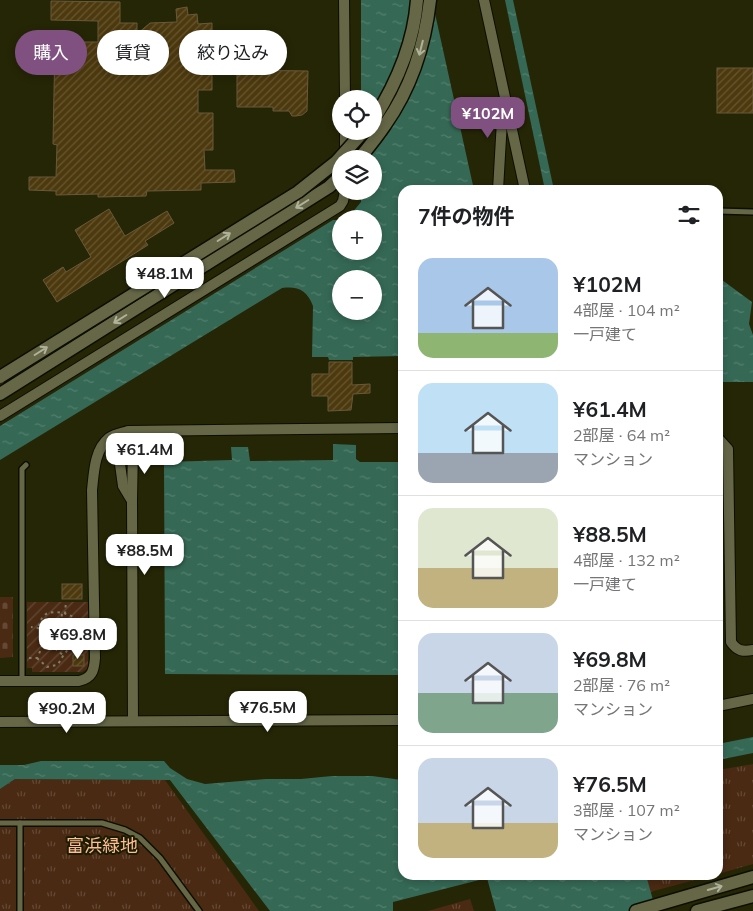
<!DOCTYPE html>
<html lang="ja">
<head>
<meta charset="utf-8">
<style>
	:root { --surface:#fff; --page:#f6f6f6; --text:#202124; --muted:#757577; --line:#e0e0e0; --accent:#7f5080 }
	body { margin:0; font-family:Mulish,"Noto Sans JP",sans-serif; background:var(--page); color:var(--text); height:100vh; display:flex; flex-direction:column; font-size:19px; white-space:nowrap }
	* { box-sizing:border-box; margin:0 }
	p { font-size:16px; color:var(--muted) }
	.icon { flex:none; width:28px; height:28px; fill:none; stroke:currentColor; stroke-width:2; stroke-linecap:round; stroke-linejoin:round }
	.map { position:relative; flex:1; overflow:hidden }
	.details { position:absolute; left:398px; top:185px; width:325px; height:695px; display:flex; flex-direction:column; background:var(--surface); border-radius:15px; box-shadow:0 2px 8px #0003 }
	.details>* { flex:none }
	.top-card { position:absolute; left:15px; top:30px; width:308px; height:45px; display:flex; gap:10px }
	.buttons { position:absolute; left:332px; top:90px; display:grid; gap:10px }
	.buttons a { display:grid; place-items:center; width:50px; height:50px; border-radius:50%; background:var(--surface); box-shadow:0 2px 8px #0003; font-size:25px }
	.price { position:absolute; translate:-50% -42px; padding:0 11px; border-radius:10px; background:#fff; color:#222; font-size:16px; line-height:32px; filter:drop-shadow(0 1px 2px #0008) }
	.price::after { content:''; position:absolute; left:50%; top:30px; width:15px; height:11px; margin-left:-8px; background:inherit; clip-path:polygon(0 0,100% 0,50% 100%) }
	.price.selected { background:var(--accent); color:#fff }
	ul { padding:0; list-style:none }
	li { display:flex; align-items:center; gap:15px; height:125px; padding:0 20px }
	li+li { border-top:1px solid var(--line) }
	li span { display:grid; place-items:center; flex:none; width:140px; height:100px; border-radius:15px; color:#555 }
	li>.icon { margin-inline-start:auto }
	span .icon { width:60px; height:60px; fill:#fffc; stroke-width:1 }
	li b { font-size:21px }
	h2 { display:flex; justify-content:space-between; align-items:center; height:60px; padding:0 20px; font-size:21px }
	.tag { padding:0 18px; border-radius:22px; background:var(--surface); box-shadow:0 2px 8px #0003; font-size:18px; line-height:45px }
	.tag.selected { background:var(--accent); color:#fff }
	.map>svg:first-child { display:block }
</style>
</head>
<body>
<div class="map">
<svg width="753" height="911" viewBox="0 0 753 911">
	<defs>
		<pattern id="cemetery-stones" width="16" height="16" patternUnits="userSpaceOnUse" patternTransform="scale(1.25)"><rect width="16" height="16" fill="#4a2a13"/><path d="M2 7V4a2 2 0 0 1 4 0v3zM10 15v-3a2 2 0 0 1 4 0v3z" fill="#644935"/></pattern>
		<pattern id="park-tufts" width="24" height="20" patternUnits="userSpaceOnUse" patternTransform="scale(1.25)"><rect width="24" height="20" fill="#4a2a13"/><path d="M3 7l-1-3M5 7V3M7 7l1-3M15 17l-1-3M17 17v-4M19 17l1-3" fill="none" stroke="#644935"/></pattern>
		<pattern id="garden-furrows" width="10" height="10" patternUnits="userSpaceOnUse" patternTransform="scale(1.25)"><rect width="10" height="10" fill="#4a2a13"/><path d="M-1 1l2-2M0 10L10 0M9 11l2-2" fill="none" stroke="#644935"/></pattern>
		<pattern id="water-ripples" width="26" height="14" patternUnits="userSpaceOnUse" patternTransform="scale(1.25)"><rect width="26" height="14" fill="#356956"/><path d="M2 4q2-2 4 0t4 0M15 11q2-2 4 0t4 0" fill="none" stroke="#537f6e"/></pattern>
		<pattern id="building-hatch" width="6" height="6" patternUnits="userSpaceOnUse" patternTransform="scale(1.25)"><rect width="6" height="6" fill="#4d390e"/><path d="M-1 1l2-2M0 6l6-6M5 7l2-2" fill="none" stroke="#675631"/></pattern>
	</defs>
	<rect width="100%" height="100%" fill="#252606"/>
	<!-- cemetery -->
	<path fill="url(#cemetery-stones)" d="M0,597H13V657L0,658Z"/>
	<!-- park -->
	<g fill="url(#park-tufts)">
		<path d="M753,764V864L718,874V770Z"/>
		<path d="M15,779L165,780L259,911H0V789Z"/>
		<path d="M646,875H713L650,892Z"/>
		<path d="M470,899L474,911H428Z"/>
	</g>
	<!-- garden -->
	<path fill="url(#garden-furrows)" d="M27,602H88V668L82,672H32V668H27Z"/>
	<!-- water -->
	<g fill="url(#water-ripples)" fill-rule="evenodd">
		<path d="M361,0H432L474,190H402V356L353,357V360H329L328,357H312L313,306C307,290 298,286 282,288L0,460V426L333,220H341V251H374V219H347L361,202V191H374V159H361V131H374V99H361ZM341,279H374V311H341Z"/>
		<path d="M505,0H513L554,190H545Z"/>
		<path d="M718,277L752,302L749,324L753,335V382H718Z"/>
		<path d="M333,444L356,445V459L360,462H402V675L165,674L164,462L232,460L231,447H248L250,461L333,460Z"/>
		<path d="M753,737V753L718,760V744Z"/>
		<path d="M41,761H164L170,768L187,779L205,784L266,779H301L332,776H372L402,780V875H646L656,911H496L487,878L393,902V911H270L170,780L15,779L0,789V765H24Z"/>
	</g>
	<!-- building -->
	<g fill="url(#building-hatch)" stroke="#69593b">
		<path d="M51,1L120,2V23H137V34L150,23L177,22L176,9L187,7L188,15L197,14L198,24L212,23V90H198V113H213V150H204L205,170H234L235,182L201,183V190L147,191L146,196L98,197V194L56,195V191L29,190V177H56L57,145L53,144L55,42H98V21L51,20Z"/>
		<rect x="717" y="68" width="36" height="45"/>
		<path d="M237,70L308,71L307,111L302,115L296,116H292L289,111H273V107H237Z"/>
		<path d="M109,209L125,236L167,211L174,223L145,241L148,245L57,302L43,280L63,267L66,272L91,257L75,230Z"/>
		<path d="M329,362H352V385L370,384V393L353,394L351,410L328,411V396H312V374H329Z"/>
		<rect x="62" y="584" width="20" height="15"/>
		<rect x="73" y="655" width="11" height="11"/>
	</g>
	<g fill="none" stroke-linecap="round" stroke-linejoin="round">
		<!-- service casing -->
		<g stroke="#0e0e00" stroke-width="8">
			<g id="service">
				<path d="M718,211L753,212"/>
				<path d="M22,681V469L26,465"/>
				<path d="M0,823H102L125,830L140,838L160,858L199,911"/>
				<path d="M20,823V911"/>
			</g>
		</g>
		<!-- minor casing -->
		<g stroke="#0e0e00" stroke-width="12">
			<g id="minor">
				<path d="M344,0L345,99"/>
				<path d="M484,0L525,190"/>
				<path d="M345,131V155"/>
				<path d="M498,190L503,103"/>
				<path d="M0,416L340,206L343,201L345,191"/>
				<path d="M116,435L123,486L132,501L133,721"/>
				<path d="M718,438L728,449L731,642C737,651 743,652 753,650"/>
				<path d="M132,500L133,447L138,441"/>
				<path d="M0,681H79C92,678 94,671 95,658L92,490C94,473 94,450 109,438C114,434 122,433 128,431L402,428"/>
				<path d="M718,706L753,699"/>
				<path d="M0,722L402,720"/>
			</g>
		</g>
		<!-- tertiary casing -->
		<g stroke="#0e0e00" stroke-width="15">
			<g id="tertiary">
				<path d="M374,119C396,84 414,42 417,0"/>
				<path d="M359,159C368,148 377,137 385,125C411,88 425,45 430,0"/>
				<path d="M0,394L329,187L341,176"/>
				<path d="M636,911L753,877"/>
				<path d="M697,911L753,896"/>
			</g>
		</g>
		<!-- path -->
		<g stroke="#7e7f65" stroke-width="2" stroke-dasharray="2.5 4" stroke-linecap="butt">
			<path d="M62,614C61,620 63,626 62,632L60,631L59,645H57L58,652L64,655"/>
			<path d="M65,614L66,601"/>
			<path d="M43,648L57,650"/>
			<path d="M29,658H37C42,648 46,637 38,628L31,627"/>
			<path d="M37,658L47,667L57,665C61,661 62,656 66,652C70,646 76,644 80,638C89,617 58,608 46,614C41,617 40,623 38,628"/>
		</g>
		<!-- service -->
		<use href="#service" stroke="#656747" stroke-width="5"/>
		<!-- minor -->
		<use href="#minor" stroke="#656747" stroke-width="10"/>
		<!-- tertiary -->
		<use href="#tertiary" stroke="#656747" stroke-width="12"/>
		<!-- tertiary-bridge casing -->
		<g stroke="#0e0e00" stroke-width="15" stroke-linecap="butt">
			<path id="tertiary-bridge" d="M0,377L298,192L336,162L364,131"/>
		</g>
		<!-- tertiary-bridge -->
		<use href="#tertiary-bridge" stroke="#656747" stroke-width="12"/>
	</g>
	<!-- one-way arrows -->
	<defs><path id="oneway-shaft" d="M-6 0H5M1.5-3L5.5 0L1.5 3" fill="none" stroke-width="1.6" stroke-linecap="round" stroke-linejoin="round" transform="scale(1.25)"/></defs>
	<g stroke="#b0b29a">
		<use href="#oneway-shaft" transform="translate(421 48) rotate(104)"/>
		<use href="#oneway-shaft" transform="translate(302 204) rotate(148)"/>
		<use href="#oneway-shaft" transform="translate(224 237) rotate(-32)"/>
		<use href="#oneway-shaft" transform="translate(120 319) rotate(148)"/>
		<use href="#oneway-shaft" transform="translate(41 351) rotate(-32)"/>
		<use href="#oneway-shaft" transform="translate(715 888) rotate(-16)"/>
	</g>
	<g text-anchor="middle" stroke-width="4" stroke-linejoin="round" paint-order="stroke">
		<!-- park labels -->
		<g font-size="18" fill="#febd92" stroke="#1c1c00">
			<text x="102" y="852">富浜緑地</text>
		</g>
	</g>
</svg>
<div class="buttons">
<a><svg class="icon" aria-label="locate" viewBox="0 0 24 24"><circle cx="12" cy="12" r="6"/><path d="M12 2v4M12 18v4M2 12h4M18 12h4"/></svg></a>
<a><svg class="icon" aria-label="layers" viewBox="0 0 24 24"><path d="M12 4l9 5-9 5-9-5zM3 14l9 5 9-5"/></svg></a>
<a>+</a>
<a>−</a>
</div>
<b class="price selected" style="left:488px;top:139px">¥102M</b>
<b class="price" style="left:165px;top:299px">¥48.1M</b>
<b class="price" style="left:145px;top:475px">¥61.4M</b>
<b class="price" style="left:145px;top:576px">¥88.5M</b>
<b class="price" style="left:78px;top:660px">¥69.8M</b>
<b class="price" style="left:268px;top:733px">¥76.5M</b>
<b class="price" style="left:67px;top:734px">¥90.2M</b>
<div class="top-card">
<a class="tag selected">購入</a>
<a class="tag">賃貸</a>
<a class="tag">絞り込み</a>
</div>
<section class="details">
<h2>7件の物件<svg class="icon" aria-label="filters" viewBox="0 0 24 24"><path d="M4 7h16M4 17h16"/><circle cx="9" cy="7" r="2"/><circle cx="15" cy="17" r="2"/></svg></h2>
<ul>
<li><span style="background:linear-gradient(#a9c7e8 75%,#8fb573 0)"><svg class="icon" aria-label="home" viewBox="0 0 24 24"><path d="M3 11l9-7 9 7M6 9v11h12V9"/></svg></span><div><b>¥102M</b><p>4部屋 · 104 m²</p><p>一戸建て</p></div></li>
<li><span style="background:linear-gradient(#bfe0f5 70%,#9aa5b1 0)"><svg class="icon" aria-label="home" viewBox="0 0 24 24"><path d="M3 11l9-7 9 7M6 9v11h12V9"/></svg></span><div><b>¥61.4M</b><p>2部屋 · 64 m²</p><p>マンション</p></div></li>
<li><span style="background:linear-gradient(#dfe7d0 60%,#c2b280 0)"><svg class="icon" aria-label="home" viewBox="0 0 24 24"><path d="M3 11l9-7 9 7M6 9v11h12V9"/></svg></span><div><b>¥88.5M</b><p>4部屋 · 132 m²</p><p>一戸建て</p></div></li>
<li><span style="background:linear-gradient(#c9d6e8 60%,#7fa58c 0)"><svg class="icon" aria-label="home" viewBox="0 0 24 24"><path d="M3 11l9-7 9 7M6 9v11h12V9"/></svg></span><div><b>¥69.8M</b><p>2部屋 · 76 m²</p><p>マンション</p></div></li>
<li><span style="background:linear-gradient(#c9d6e8 65%,#c2b280 0)"><svg class="icon" aria-label="home" viewBox="0 0 24 24"><path d="M3 11l9-7 9 7M6 9v11h12V9"/></svg></span><div><b>¥76.5M</b><p>3部屋 · 107 m²</p><p>マンション</p></div></li>
</ul>
</section>
</div>
</body>
</html>
